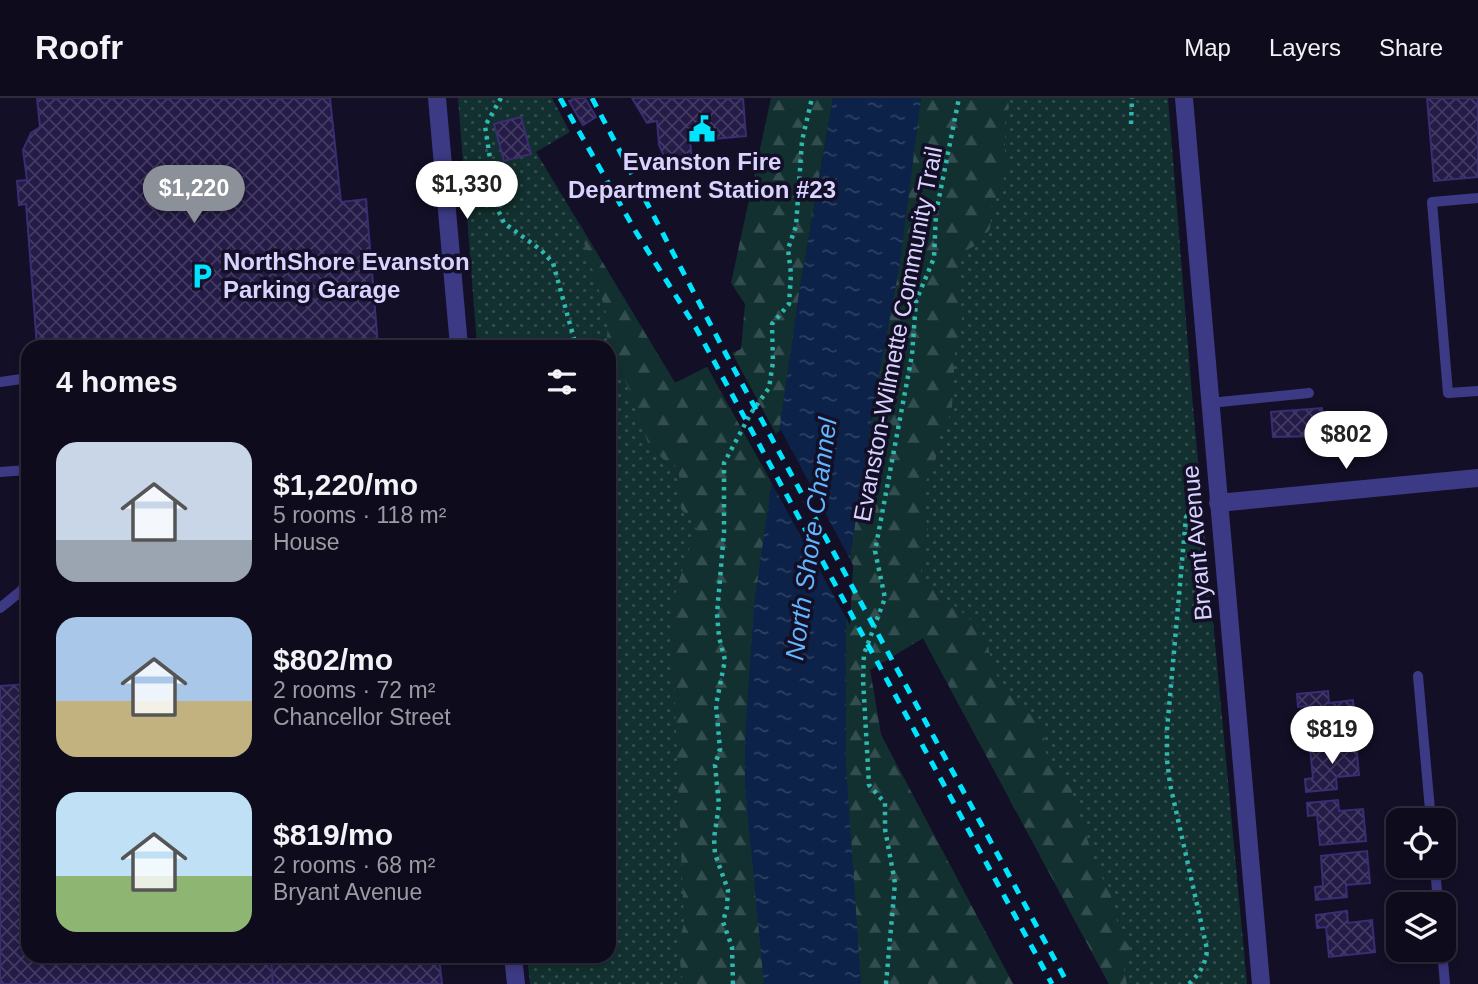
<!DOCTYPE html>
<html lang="en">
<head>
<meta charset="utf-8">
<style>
	:root { --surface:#0e0b1c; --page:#1c1929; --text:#f1f3f6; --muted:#9b9ba3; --line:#2e2b3b; --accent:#8c9099 }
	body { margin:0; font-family:Arial,sans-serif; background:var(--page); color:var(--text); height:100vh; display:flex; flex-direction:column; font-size:26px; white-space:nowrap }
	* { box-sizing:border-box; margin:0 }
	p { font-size:23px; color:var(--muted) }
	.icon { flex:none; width:38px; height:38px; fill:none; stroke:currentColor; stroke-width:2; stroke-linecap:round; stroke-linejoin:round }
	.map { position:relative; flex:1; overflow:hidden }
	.sheet { position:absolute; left:21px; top:242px; width:595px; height:623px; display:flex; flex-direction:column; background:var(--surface); border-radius:21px; box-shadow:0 4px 10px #0003,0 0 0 2px var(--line) }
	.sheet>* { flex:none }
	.fabs { position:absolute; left:1386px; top:710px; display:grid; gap:14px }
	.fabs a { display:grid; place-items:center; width:70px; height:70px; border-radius:14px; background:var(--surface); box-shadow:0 4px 10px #0003,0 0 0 2px var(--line); font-size:35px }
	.price { position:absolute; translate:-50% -60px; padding:0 16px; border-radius:24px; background:#fff; color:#222; font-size:23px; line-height:46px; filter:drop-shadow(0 2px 4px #0008) }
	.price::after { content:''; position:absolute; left:50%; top:42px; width:21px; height:16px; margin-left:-10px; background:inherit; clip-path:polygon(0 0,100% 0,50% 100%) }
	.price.on { background:var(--accent); color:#fff }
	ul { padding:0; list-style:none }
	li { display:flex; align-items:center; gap:21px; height:175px; padding:0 35px }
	li span { display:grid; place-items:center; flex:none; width:196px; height:140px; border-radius:21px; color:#555 }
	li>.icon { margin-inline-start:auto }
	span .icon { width:84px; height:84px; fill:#fffc; stroke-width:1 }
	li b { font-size:30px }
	h2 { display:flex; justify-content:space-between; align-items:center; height:84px; padding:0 35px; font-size:30px }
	header { display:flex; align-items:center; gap:42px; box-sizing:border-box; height:98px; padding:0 35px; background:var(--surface); border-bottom:2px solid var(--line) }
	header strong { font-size:33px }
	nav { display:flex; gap:38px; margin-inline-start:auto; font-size:24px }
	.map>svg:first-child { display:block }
</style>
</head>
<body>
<header>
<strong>Roofr</strong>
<nav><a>Map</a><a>Layers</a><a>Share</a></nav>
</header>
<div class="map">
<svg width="1478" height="886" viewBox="0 0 1478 886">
	<defs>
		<pattern id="green-dots" width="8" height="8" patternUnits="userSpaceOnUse" patternTransform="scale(1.75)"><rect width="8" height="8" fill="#12302f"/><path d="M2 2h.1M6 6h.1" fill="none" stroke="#344d4e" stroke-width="1.8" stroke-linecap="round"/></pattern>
		<pattern id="forest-firs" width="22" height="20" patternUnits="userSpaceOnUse" patternTransform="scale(1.75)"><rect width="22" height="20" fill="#12302f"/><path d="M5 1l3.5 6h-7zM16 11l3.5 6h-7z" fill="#344d4e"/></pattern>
		<pattern id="water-ripples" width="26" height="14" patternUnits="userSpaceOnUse" patternTransform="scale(1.75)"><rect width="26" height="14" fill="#0c2248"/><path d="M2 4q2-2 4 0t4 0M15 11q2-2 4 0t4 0" fill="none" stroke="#2f4163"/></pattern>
		<pattern id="building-cross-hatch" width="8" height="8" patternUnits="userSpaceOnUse" patternTransform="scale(1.75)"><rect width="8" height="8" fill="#241b47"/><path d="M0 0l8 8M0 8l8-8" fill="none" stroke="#433b63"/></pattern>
	</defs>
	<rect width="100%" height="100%" fill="#130f26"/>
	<!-- green -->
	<path fill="url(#green-dots)" d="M458,0H552L570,34L536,54L675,285L707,269L846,520L878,283L921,0H1168L1193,309L1247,886H1109L923,540L870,572L881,637L1013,886H530L527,858H609V248H477Z"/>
	<!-- forest -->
	<g fill="url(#forest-firs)">
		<path d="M771,0H833L799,196L781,332L776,336L732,255L741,251L745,206L731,185Z"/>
		<path d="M921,0H1007L1009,9L1005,22V55L1009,66L1000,92L992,106L990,131L978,146L967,152L958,171L962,220L955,253L952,309L947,326L938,332L940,349L924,388L925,417L928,431L921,463V474L927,484L977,527L988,547L992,568L1003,589L1017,606L1036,621L1044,638L1046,656L1071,691L1097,771L1110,793L1120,836L1130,849L1124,872L1127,886H1109L923,540L870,572L881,637L1013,886H861L846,668V521L851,451L878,283L900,165Z"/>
		<path d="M576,120L675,285L707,269L773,387L754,506L745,639V690L764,886H683L678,848L684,825L671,510L688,453L697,439L696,427L681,411L679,376L674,366L663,361L648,345L630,292L616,266L607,240L608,223L605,211Z"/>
	</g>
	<!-- water -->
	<path fill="url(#water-ripples)" d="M833,0H921L900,165L878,283L851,451L846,521V668L861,886H764L745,690V639L754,506L799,196Z"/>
	<!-- pier -->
	<path fill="#130f26" d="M781,332L853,467L850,527L770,382L777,335Z"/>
	<!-- building -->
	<g fill="url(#building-cross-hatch)" stroke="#3b2d73" stroke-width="2">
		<path d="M37,0H330L341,104L366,101L378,248H37L26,106L19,107L17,83L27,82L23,52L31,35L40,29Z"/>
		<path d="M575,0H585L596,19L583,27L569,3Z"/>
		<path d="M743,0L746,38L690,43L692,62L667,65L659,47L657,23L647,25L632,0Z"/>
		<path d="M1427,0H1478V79L1434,83Z"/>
		<path d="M521,19L531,56L504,63L494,26Z"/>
		<path d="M1322,310L1324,338L1273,339L1271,314Z"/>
		<path d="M28,586V858H271L273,886H0V588Z"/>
		<path d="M1328,593L1329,605L1353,602L1356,634L1310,638L1307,608L1298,609L1297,596Z"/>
		<path d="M1356,645L1359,677L1336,679L1337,691L1306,694L1305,681L1313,680L1310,650Z"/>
		<path d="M1338,702L1339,713L1363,711L1366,743L1320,747L1317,717L1308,718L1307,705Z"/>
		<path d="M1367,753L1370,785L1346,787L1347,799L1316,802L1315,789L1323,788L1321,758Z"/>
		<path d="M1347,813L1348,825L1372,822L1375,854L1329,859L1326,829L1317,830L1316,817Z"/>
		<path d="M271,858H439L442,886H273Z"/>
	</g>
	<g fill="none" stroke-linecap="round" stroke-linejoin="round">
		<!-- path -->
		<g stroke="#2fb8b0" stroke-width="4.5" stroke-dasharray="3.5 5" stroke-linecap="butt">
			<path d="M501,0L485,28L498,112L504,125L541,152L553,165L576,248"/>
			<path d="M1131,26L1132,0"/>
			<path d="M733,886L732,849L723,824L727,809L728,792L715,756L714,740L719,707L715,667L720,651L716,607L725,562L719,539L717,516L724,434V365L751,315L769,290L773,264L772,226L789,206L791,176L788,151L796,128L802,43L812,0"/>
			<path d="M886,886L895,785L885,731V705L869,687L863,581L864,556L885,500L875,453L912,257L916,203L934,160L936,115L959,0"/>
			<path d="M1189,886C1200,875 1206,866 1207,851L1170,686L1167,662V632L1186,419L1192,413L1201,410"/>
		</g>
		<!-- service -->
		<g stroke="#3d3a85" stroke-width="10">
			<path d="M1478,100L1432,104L1448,295L1478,293"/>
			<path d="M0,284L28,280"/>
			<path d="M1210,305L1309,295"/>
			<path d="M0,374L28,372"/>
			<path d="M0,510L21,493L28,482"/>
			<path d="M1418,578L1431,723"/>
			<path d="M1435,768L1438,807"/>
			<path d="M1442,852L1445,886"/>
		</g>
		<!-- minor -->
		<g stroke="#3d3a85" stroke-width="18">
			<path d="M437,0L459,248"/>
			<path d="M1184,0L1261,886"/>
			<path d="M1218,405L1478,380"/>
			<path d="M513,858L516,886"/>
		</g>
		<!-- rail -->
		<g stroke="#00e5ff" stroke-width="5" stroke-dasharray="10 9" stroke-linecap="butt">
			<path d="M560,0L636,134L696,230L1052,886"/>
			<path d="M592,0L727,258L1068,886"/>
		</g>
	</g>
	<!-- icons -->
	<defs>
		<g id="civic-bare" transform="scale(2.1)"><path d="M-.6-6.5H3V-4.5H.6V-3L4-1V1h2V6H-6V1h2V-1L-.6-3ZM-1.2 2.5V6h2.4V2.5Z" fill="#00e5ff" stroke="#130f26" stroke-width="2.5" paint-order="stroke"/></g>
		<g id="parking-bare" transform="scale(2.1)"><path d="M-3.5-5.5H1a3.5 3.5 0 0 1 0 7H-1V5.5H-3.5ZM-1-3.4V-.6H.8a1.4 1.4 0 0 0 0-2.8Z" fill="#00e5ff" stroke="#130f26" stroke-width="2.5" paint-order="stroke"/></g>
	</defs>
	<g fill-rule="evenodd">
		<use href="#civic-bare" x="702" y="31"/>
		<use href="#parking-bare" x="202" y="178"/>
	</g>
	<g text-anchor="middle" stroke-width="7" stroke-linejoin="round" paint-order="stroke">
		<!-- poi labels -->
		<g font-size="24" font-weight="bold" fill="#d9d4ff" stroke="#130f26">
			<text x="702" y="72">Evanston Fire<tspan x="702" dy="28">Department Station #23</tspan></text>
			<text x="223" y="172" text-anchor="start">NorthShore Evanston<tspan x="223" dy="28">Parking Garage</tspan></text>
		</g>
		<!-- street labels -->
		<g font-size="24" fill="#d9d4ff" stroke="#130f26">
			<text transform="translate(898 236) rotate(-79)" y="8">Evanston-Wilmette Community Trail</text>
			<text transform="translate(1197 445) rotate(-95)" y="8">Bryant Avenue</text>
		</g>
		<!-- water labels -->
		<g font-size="26" font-style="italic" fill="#62b6ff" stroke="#130f26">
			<text transform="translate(811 441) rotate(-82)" y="9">North Shore Channel</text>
		</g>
	</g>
</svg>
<div class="fabs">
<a><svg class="icon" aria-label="locate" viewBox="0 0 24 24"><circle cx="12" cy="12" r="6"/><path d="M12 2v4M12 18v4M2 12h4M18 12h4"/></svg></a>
<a><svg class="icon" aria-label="layers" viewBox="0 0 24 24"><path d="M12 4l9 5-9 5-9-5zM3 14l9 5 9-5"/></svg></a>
</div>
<b class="price" style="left:467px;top:123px">$1,330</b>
<b class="price on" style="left:194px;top:127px">$1,220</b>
<b class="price" style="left:1346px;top:373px">$802</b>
<b class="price" style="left:1332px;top:668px">$819</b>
<section class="sheet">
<h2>4 homes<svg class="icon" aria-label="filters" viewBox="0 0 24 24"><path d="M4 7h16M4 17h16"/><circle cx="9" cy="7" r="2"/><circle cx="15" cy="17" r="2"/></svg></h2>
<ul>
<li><span style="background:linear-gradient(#c9d6e8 70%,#9aa5b1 0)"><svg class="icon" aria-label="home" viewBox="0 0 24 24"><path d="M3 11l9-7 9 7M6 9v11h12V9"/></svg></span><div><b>$1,220/mo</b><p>5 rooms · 118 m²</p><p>House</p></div></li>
<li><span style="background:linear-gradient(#a9c7e8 60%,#c2b280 0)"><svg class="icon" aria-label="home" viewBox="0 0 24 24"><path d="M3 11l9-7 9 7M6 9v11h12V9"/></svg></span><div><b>$802/mo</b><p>2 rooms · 72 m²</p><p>Chancellor Street</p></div></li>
<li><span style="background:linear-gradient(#bfe0f5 60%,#8fb573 0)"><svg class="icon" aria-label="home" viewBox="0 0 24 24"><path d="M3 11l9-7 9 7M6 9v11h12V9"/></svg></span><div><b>$819/mo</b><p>2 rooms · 68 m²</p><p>Bryant Avenue</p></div></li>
</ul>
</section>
</div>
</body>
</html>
